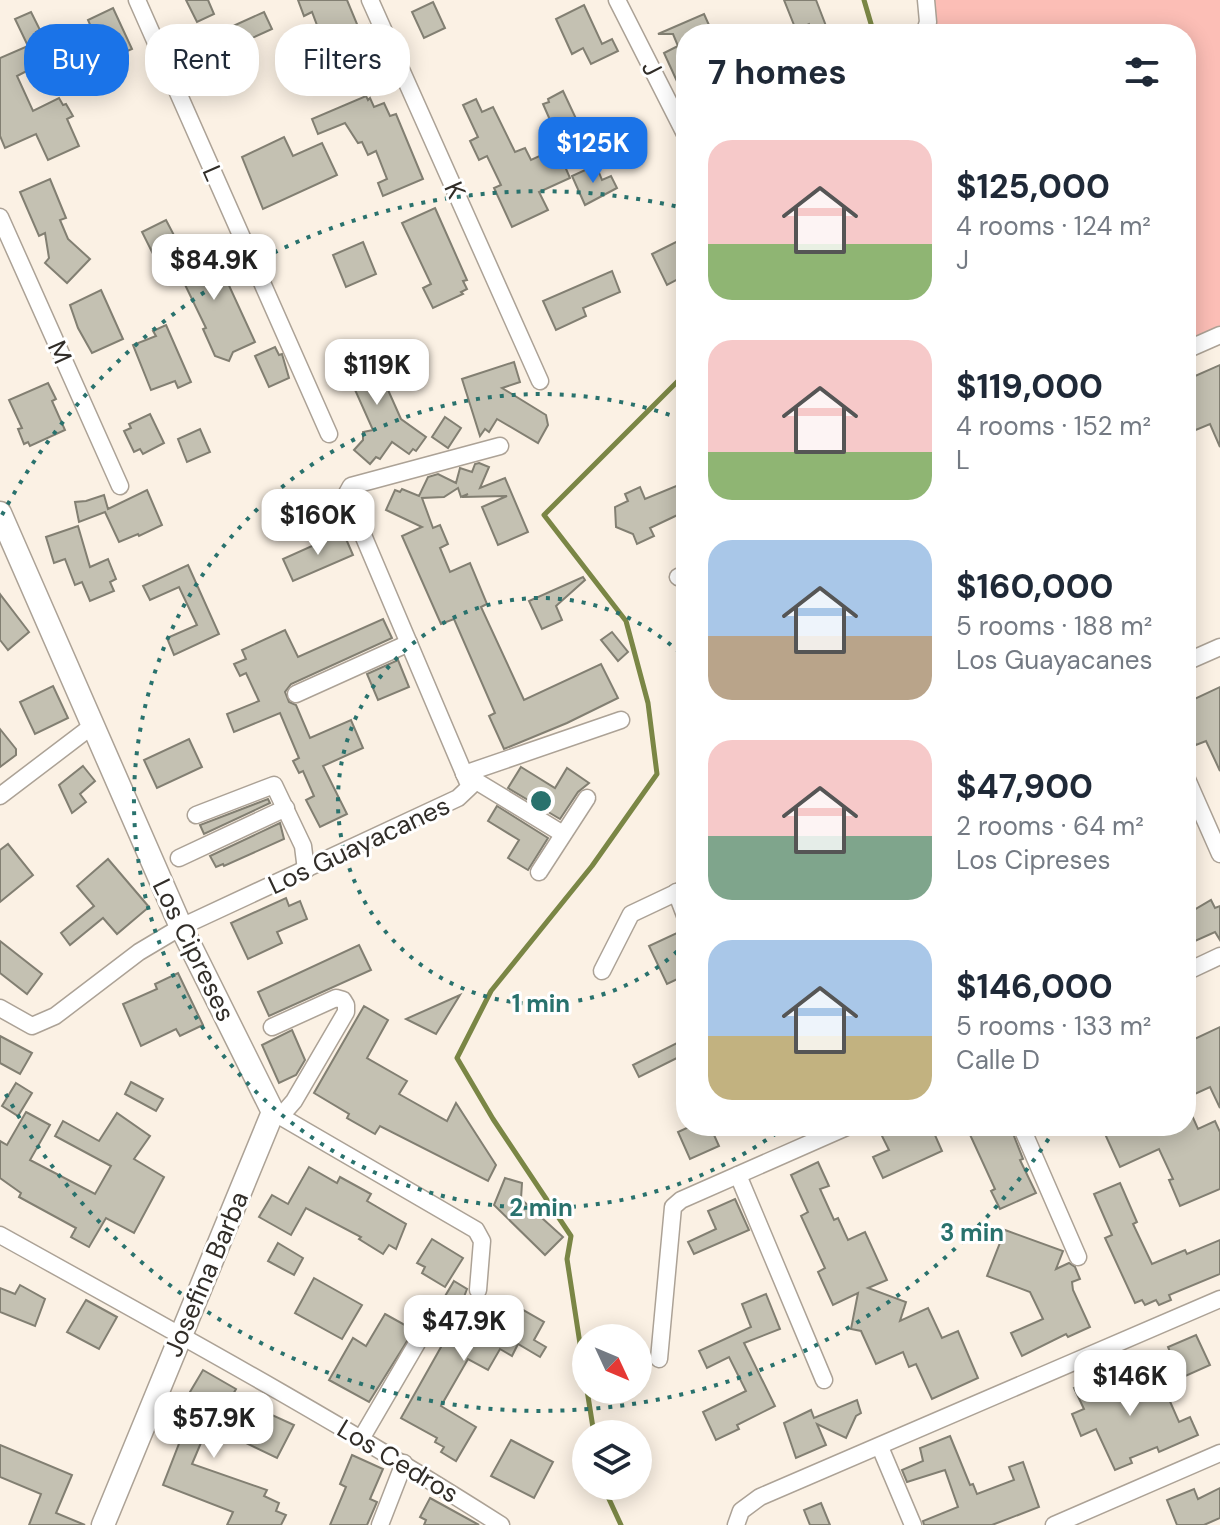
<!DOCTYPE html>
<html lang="en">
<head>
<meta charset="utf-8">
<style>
	:root { --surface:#fff; --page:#f2f2f3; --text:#1f2937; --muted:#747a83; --accent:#1a73e8 }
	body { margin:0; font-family:"DM Sans",sans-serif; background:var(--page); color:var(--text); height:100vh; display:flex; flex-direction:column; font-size:30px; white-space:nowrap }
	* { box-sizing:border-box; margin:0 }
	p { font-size:26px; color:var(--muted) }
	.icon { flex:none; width:44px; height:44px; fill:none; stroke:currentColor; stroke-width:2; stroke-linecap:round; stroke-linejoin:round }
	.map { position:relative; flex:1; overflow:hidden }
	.side { position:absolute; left:676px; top:24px; width:520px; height:1112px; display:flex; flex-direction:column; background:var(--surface); border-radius:32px; box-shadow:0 4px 20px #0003 }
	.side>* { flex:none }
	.top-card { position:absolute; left:24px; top:24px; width:532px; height:72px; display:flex; gap:16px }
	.needle { width:52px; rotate:134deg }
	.buttons { position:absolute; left:572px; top:1324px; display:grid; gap:16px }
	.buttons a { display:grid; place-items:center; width:80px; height:80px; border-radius:50%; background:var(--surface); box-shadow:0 4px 20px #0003; font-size:40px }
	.price { position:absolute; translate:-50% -68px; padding:0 18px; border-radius:16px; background:#fff; color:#222; font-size:26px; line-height:52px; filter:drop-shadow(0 2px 4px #0008) }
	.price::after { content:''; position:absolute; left:50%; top:48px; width:24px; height:18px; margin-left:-12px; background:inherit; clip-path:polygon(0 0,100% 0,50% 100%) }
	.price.on { background:var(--accent); color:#fff }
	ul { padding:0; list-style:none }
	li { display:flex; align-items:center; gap:24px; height:200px; padding:0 32px }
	li span { display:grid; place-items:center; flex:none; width:224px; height:160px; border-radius:24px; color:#555 }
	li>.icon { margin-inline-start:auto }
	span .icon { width:96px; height:96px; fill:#fffc; stroke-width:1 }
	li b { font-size:34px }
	h2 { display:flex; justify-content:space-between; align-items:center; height:96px; padding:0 32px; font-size:34px }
	.pill { padding:0 28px; border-radius:32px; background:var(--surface); box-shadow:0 4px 20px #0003; font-size:28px; line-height:72px }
	.pill.on { background:var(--accent); color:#fff }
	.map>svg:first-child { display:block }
</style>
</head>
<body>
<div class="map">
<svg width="1220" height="1525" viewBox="0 0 1220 1525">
	<rect width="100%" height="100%" fill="#fbf1e4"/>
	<!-- green -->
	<path fill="#fcbeb6" d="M926,0H1220V335L1186,350V34H924Z"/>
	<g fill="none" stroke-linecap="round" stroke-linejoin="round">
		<!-- stream -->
		<g stroke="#7a8645" stroke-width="5">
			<path d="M864,0L874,34"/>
			<path d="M586,1383L567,1259L571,1236L493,1119L457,1058L491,991L592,866L657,774L648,703L626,621L544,515L686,373"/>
			<path d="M587,1390L594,1434"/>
			<path d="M603,1486L621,1525"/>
		</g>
	</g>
	<!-- building -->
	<g fill="#c4c1b2" stroke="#827f72" stroke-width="2">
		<path d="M186,0H208L214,14L197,22Z"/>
		<path d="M298,0H347L359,29L368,25L381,53L335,73L312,12L304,16Z"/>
		<path d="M784,0H816L826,26L812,32L809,24L796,30Z"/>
		<path d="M433,2L445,28L424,38L412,12Z"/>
		<path d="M584,5L602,44L612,39L618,51L591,64L583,48L572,54L556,19Z"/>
		<path d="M113,8L132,49L95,65L86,45L90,44L85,33L92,29L88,20Z"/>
		<path d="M31,12L40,30L36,32L50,59L17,76L33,111L59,98L63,105L66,104L73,116L67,119L79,146L48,160L36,134L5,148L0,136V58L28,46L15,19Z"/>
		<path d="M264,12L272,29L241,43L233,26Z"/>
		<path d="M704,14L713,34H686V101L664,53L678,46L673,34H658Z"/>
		<path d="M214,45L230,79L214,87L198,52Z"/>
		<path d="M563,91L579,125L557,136L543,104L549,102L548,99Z"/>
		<path d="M366,96L368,100L370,98L374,107L384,103L390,116L396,114L423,179L383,196L378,183L387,179L376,151L368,155L362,142L358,143L345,123L318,134L312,119Z"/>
		<path d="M476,99L482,112L493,107L515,152L525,148L531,160L557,148L570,178L539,192L548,210L512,227L494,188L501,185L487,156L479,160L470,141L478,137L463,105Z"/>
		<path d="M284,137L293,156L322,143L337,175L263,209L242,157Z"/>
		<path d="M596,165L602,180L611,176L617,188L585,205L572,176Z"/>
		<path d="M50,179L66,218L60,220L68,239L90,259L67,283L45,263L49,258L45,233L39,236L20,192Z"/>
		<path d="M435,208L467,280L463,281L467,289L461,292L463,294L433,308L423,288L431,284L402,223Z"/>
		<path d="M166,220L177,241L153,254L142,232Z"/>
		<path d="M686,237V275L667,285L652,254Z"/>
		<path d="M209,242L255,342L233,352L229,361L215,356L203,329L206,328L173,260Z"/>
		<path d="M363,242L376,274L346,287L333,255Z"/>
		<path d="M612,271L620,292L583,308L586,316L556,330L543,301Z"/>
		<path d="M101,290L123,339L92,353L78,328L70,305Z"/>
		<path d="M166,325L191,382L178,388L175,381L151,390L133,345L156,336L153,331Z"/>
		<path d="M367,343L401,419L426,437L416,451L413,449L409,454L392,442L380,459L376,457L370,464L354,450L363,440V432L373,430L348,374L344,376L336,356Z"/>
		<path d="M275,347L279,355L282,354L289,378L269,387L255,356Z"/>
		<path d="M514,362L520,382L502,388L546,415L548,425L538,443L497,419L489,432L485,429L480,436L462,379Z"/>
		<path d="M1220,365V447L1210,424L1186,434V380Z"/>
		<path d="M48,383L56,399L52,401L65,430L30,446L28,442L24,444L18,429L22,428L9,400Z"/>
		<path d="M150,414L164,443L143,454L140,449L134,452L124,431L131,428L129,424Z"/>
		<path d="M445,417L461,428L448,448L432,437Z"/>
		<path d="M200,429L210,452L187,462L178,439Z"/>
		<path d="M479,463L489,467L480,488L505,478L528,532L498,545L482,507L507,496L462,497L468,494L461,497L458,488L444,497L422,498L433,528L440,525L448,544L440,548L450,572L470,563L487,604L481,607L524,700L601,664L618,698L567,723L504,749L489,716L495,713L454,619L441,624L402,536L422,527L386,510L395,490L400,492L402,489L419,496L428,477L438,474L456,483L460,468L472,472L475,464Z"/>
		<path d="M686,482V511L650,528L654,536L637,544L633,534L616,527L615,507L628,501L625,494L640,487L645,499Z"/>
		<path d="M147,490L162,525L139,536L138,534L119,542L105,512L79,522L75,502L86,501L104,495L108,509Z"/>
		<path d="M78,526L90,567L108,559L116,579L110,582L114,591L90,601L82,582L75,585L65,559L54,563L46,537Z"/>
		<path d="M343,532L353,555L293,581L283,559Z"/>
		<path d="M188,565L219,634L174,655L167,638L197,625L179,587L150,600L143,586Z"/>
		<path d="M583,577L585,580L556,606L562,620L542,629L529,601Z"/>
		<path d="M0,594L29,632L8,650L0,640Z"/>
		<path d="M383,619L392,638L291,684L285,692L289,702L296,705L310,738L351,720L363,748L323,766L347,814L320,827L306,800L314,796L303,771L299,773L293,761L299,758L280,713L234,732L227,714L259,701L246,673L240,676L234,664L246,659L242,650L285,630L298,657Z"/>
		<path d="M612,632L628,652L618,661L601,640Z"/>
		<path d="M398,660L409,687L378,700L367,674Z"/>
		<path d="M53,686L68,718L35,734L20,702Z"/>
		<path d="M1220,687V771L1206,741L1196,745L1186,724V711L1191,709L1188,702Z"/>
		<path d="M0,729L16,749V755L0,767Z"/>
		<path d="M189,739L202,767L157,788L144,760Z"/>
		<path d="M83,766L95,781L80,794L86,802L72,813L59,785Z"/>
		<path d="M521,767L555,788L567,768L589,783L578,792L560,819L508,788Z"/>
		<path d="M268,799L270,803L204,834L200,825Z"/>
		<path d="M497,806L548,838L528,870L508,858L519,840L488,821Z"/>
		<path d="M280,823L284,839L224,866L223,864L216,867L210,856Z"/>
		<path d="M8,844L33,875L0,902V850Z"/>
		<path d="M108,859L149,907L117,934L103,918L70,945L61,933L94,906L77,886Z"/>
		<path d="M286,898L289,906L300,901L307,919L277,932L282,943L248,959L231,923Z"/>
		<path d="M1211,900L1215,908L1220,906V940L1215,932L1186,945V923L1192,920L1189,913Z"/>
		<path d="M679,932L686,947V975L667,984L649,946Z"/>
		<path d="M0,941L42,974L27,994L0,973Z"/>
		<path d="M359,945L371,970L269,1016L258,992Z"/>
		<path d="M178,973L203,1025L180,1036L176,1029L141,1046L123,1004L157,989L155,984Z"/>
		<path d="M460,995L436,1034L406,1019Z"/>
		<path d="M364,1006L388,1020L367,1058L407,1081L399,1094L447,1121L456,1103L496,1165L488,1181L380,1126L375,1134L347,1118L349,1114L314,1093Z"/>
		<path d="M1220,1027V1108L1210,1087L1186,1098V1043Z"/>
		<path d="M292,1030L305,1060L296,1075L279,1083L262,1045Z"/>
		<path d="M0,1036L32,1053L20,1074L0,1063Z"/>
		<path d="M677,1043L683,1055L639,1077L633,1065Z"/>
		<path d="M131,1082L163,1099L156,1111L125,1094Z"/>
		<path d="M16,1083L32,1093L18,1116L2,1106Z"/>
		<path d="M1186,1102L1198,1129L1215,1121L1220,1132V1189L1180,1206L1169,1180L1173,1179L1159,1149L1120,1167L1105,1134L1124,1126H1186Z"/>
		<path d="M26,1112L50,1125L30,1160L95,1194L111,1166L55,1136L63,1121L99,1141L117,1113L150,1136L134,1159L164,1177L134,1233L106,1218L89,1247L71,1237L76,1228L19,1197L21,1193L0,1178V1141L7,1145Z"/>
		<path d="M691,1126H710L719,1146L690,1159L678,1132Z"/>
		<path d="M888,1126H931L942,1151L883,1178L873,1157L889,1150L879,1130Z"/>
		<path d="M966,1126H1010L1023,1159L1020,1160L1036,1193L1000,1209L991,1191L995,1189Z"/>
		<path d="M818,1162L829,1186L820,1189L834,1220L838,1218L848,1240L865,1232L887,1280L868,1288L906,1302L900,1321L928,1308L942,1338L958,1331L978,1378L932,1399L916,1364L909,1367L903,1352L876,1364L861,1331L851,1329L858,1293L833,1305L818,1272L825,1268L801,1216L808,1212L791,1175Z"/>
		<path d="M309,1167L337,1183L340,1177L371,1194L367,1201L406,1224L396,1249L389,1245L383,1254L359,1239L361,1237L306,1208L291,1235L259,1217L272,1195L288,1204Z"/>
		<path d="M505,1178L522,1183L521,1199L563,1237L545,1255L494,1205Z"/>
		<path d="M1120,1183L1137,1222L1133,1224L1152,1264L1185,1250L1187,1254L1220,1240V1274L1169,1295L1171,1300L1159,1305L1156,1300L1145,1305L1142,1300L1135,1303L1105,1238L1112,1235L1094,1194Z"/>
		<path d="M735,1199L749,1230L694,1254L688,1242L716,1229L708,1211Z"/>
		<path d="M1005,1230L1063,1251L1056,1269L1069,1263L1075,1267L1080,1279L1072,1282L1073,1290L1090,1327L1068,1337L1066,1334L1022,1356L1011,1333L1043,1319L1030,1292L987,1276Z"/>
		<path d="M432,1239L463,1258L445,1287L422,1273L425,1267L417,1263Z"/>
		<path d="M278,1243L303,1258L294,1275L268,1261Z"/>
		<path d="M314,1278L362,1305L342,1339L295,1313Z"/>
		<path d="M454,1281L467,1289L464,1297L514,1328L523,1310L544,1322L534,1340L546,1347L540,1357L518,1344L512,1356L500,1349L488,1370L468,1359L441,1406L476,1427L456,1461L441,1452L444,1447L435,1442L437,1438L401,1418L450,1331L431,1320Z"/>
		<path d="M20,1285L45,1299L35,1326L0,1312V1288L15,1294Z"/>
		<path d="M766,1294L780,1329L744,1343L775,1406L737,1425L739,1429L716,1440L703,1412L746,1391L729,1357L707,1368L699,1351L751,1327L742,1304Z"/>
		<path d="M86,1300L117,1317L99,1349L67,1332Z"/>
		<path d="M385,1314L414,1330L369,1402L329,1380L353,1338L366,1346Z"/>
		<path d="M1196,1335L1210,1365L1181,1378L1168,1347Z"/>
		<path d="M1119,1368L1133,1398L1176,1379L1182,1391L1168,1397L1179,1422L1190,1417L1198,1435L1159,1452L1157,1447L1130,1458L1132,1463L1115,1470L1096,1429L1081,1436L1072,1414L1084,1409L1074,1388Z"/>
		<path d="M203,1370L236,1389L218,1421L210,1442L203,1438L192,1464L267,1490L264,1496L279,1503L276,1511L286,1515L281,1525H227L233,1512L163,1485L180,1441L171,1437L190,1392Z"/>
		<path d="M857,1400L861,1413L856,1416L846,1438L817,1424L826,1445L796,1458L784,1423L811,1410L814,1418Z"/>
		<path d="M255,1414L267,1421L270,1414L294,1425L277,1458L242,1441Z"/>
		<path d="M950,1436L970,1485L973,1484L977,1494L1014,1480L1009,1467L1023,1462L1039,1507L992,1525H924L923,1521L958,1507L945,1470L907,1482L902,1470L923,1461L920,1448Z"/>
		<path d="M511,1440L553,1462L534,1498L491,1476Z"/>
		<path d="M0,1445L72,1475L56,1513L85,1525H29L41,1494L0,1477Z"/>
		<path d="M352,1455L383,1469L370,1499L377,1502L367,1525H330L346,1487L340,1484Z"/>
		<path d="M1220,1488V1518L1204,1525H1177L1167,1500L1194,1489L1198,1499Z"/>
		<path d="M430,1498L479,1525H424L426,1520L420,1517Z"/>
		<path d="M821,1503L830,1525H810L804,1510Z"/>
	</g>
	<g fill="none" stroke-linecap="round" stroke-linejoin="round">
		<!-- street casing -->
		<g stroke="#aca296" stroke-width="19">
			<g id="street">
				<path d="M137,0L329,434"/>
				<path d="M370,0L540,381"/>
				<path d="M617,0L686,136"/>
				<path d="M924,34L928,22L926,0"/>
				<path d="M0,217L120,486"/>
				<path d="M1186,350L1220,335"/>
				<path d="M678,577L686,574"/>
				<path d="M1186,662L1220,647"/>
				<path d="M296,694L409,643"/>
				<path d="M464,774L621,720"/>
				<path d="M1186,777L1220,854"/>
				<path d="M476,781L563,834"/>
				<path d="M0,796L92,726"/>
				<path d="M196,815L274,785L303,846L306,870"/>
				<path d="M179,858L286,808"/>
				<path d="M539,872L587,798"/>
				<path d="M676,892L686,918"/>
				<path d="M602,971L631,914L686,888"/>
				<path d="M1186,972L1220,956"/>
				<path d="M0,1008L32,1026L55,1016L139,952L181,927L458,798L476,781L469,785L346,495L351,486L500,446"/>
				<path d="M272,1027L336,998L343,1000L346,1005V1012L294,1101L280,1117"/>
				<path d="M273,1112L476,1230L482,1241L478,1290"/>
				<path d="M1021,1126L1078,1257"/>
				<path d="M738,1175L824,1380"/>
				<path d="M0,1235C169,1329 338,1421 501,1525"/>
				<path d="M659,1359L673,1207L681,1200L849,1126"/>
				<path d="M361,1439L417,1343"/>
				<path d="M880,1447L913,1525"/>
				<path d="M380,1525L404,1463"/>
				<path d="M736,1525L741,1511L760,1497L1220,1299"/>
				<path d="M1054,1525L1220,1453"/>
			</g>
		</g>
		<!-- secondary casing -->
		<g stroke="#aca296" stroke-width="25">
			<path id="secondary" d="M0,513L181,927L273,1112L103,1525"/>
		</g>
		<!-- street -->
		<use href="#street" stroke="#fff" stroke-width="16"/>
		<!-- secondary -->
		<use href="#secondary" stroke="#fff" stroke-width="22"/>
	</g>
	<!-- distance rings -->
	<g fill="none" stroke="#29726d" stroke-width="4" stroke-dasharray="4 8">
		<path d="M686 943A203 203 0 1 1 686 659"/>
		<path d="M786 1126A407 407 0 1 1 684 420"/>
		<path d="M1055 1129A610 610 0 0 1 2 1087M2 515A610 610 0 0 1 683 208"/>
	</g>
	<g text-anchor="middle" stroke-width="6" stroke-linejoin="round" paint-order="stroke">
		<!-- street labels -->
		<g font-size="26" fill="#312d28" stroke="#fff">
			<text transform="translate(652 68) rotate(63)" y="9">J</text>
			<text transform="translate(213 173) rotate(66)" y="9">L</text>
			<text transform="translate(455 190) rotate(66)" y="9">K</text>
			<text transform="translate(60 352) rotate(66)" y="9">M</text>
			<text transform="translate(359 845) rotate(-25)" y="9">Los Guayacanes</text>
			<text transform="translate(194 950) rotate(64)" y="9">Los Cipreses</text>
			<text transform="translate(206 1274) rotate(-67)" y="9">Josefina Barba</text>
			<text transform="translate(398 1461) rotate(31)" y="9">Los Cedros</text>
		</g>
	</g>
	<circle cx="541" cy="801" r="12" fill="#29726d" stroke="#fff" stroke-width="4"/>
	<g font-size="24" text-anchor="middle" font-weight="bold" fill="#29726d" stroke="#fff" stroke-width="6" stroke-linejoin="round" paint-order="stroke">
		<text x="541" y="1012">1 min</text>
		<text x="541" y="1216">2 min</text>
		<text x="972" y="1241">3 min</text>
	</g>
</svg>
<div class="buttons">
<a><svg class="needle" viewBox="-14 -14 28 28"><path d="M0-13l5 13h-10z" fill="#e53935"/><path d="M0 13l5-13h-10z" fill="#747a83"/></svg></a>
<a><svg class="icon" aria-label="layers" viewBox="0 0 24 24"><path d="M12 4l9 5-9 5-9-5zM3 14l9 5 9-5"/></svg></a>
</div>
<b class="price on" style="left:593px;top:185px">$125K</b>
<b class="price" style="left:214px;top:302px">$84.9K</b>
<b class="price" style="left:377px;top:407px">$119K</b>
<b class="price" style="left:318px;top:557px">$160K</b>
<b class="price" style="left:464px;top:1363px">$47.9K</b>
<b class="price" style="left:1130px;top:1418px">$146K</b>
<b class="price" style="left:214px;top:1460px">$57.9K</b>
<div class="top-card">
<a class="pill on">Buy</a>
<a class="pill">Rent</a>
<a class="pill">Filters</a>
</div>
<section class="side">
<h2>7 homes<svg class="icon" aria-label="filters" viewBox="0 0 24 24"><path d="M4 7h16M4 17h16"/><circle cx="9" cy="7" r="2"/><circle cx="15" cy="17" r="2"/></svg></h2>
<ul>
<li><span style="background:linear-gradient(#f6c9c9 65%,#8fb573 0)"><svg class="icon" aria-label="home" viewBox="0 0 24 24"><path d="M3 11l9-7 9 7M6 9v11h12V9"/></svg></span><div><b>$125,000</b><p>4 rooms · 124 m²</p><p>J</p></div></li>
<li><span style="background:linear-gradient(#f6c9c9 70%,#8fb573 0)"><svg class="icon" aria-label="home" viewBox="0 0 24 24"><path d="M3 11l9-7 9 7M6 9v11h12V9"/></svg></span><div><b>$119,000</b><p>4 rooms · 152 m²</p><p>L</p></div></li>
<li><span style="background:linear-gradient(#a9c7e8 60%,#b9a48a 0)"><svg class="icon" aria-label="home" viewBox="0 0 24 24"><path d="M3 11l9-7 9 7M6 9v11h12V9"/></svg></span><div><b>$160,000</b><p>5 rooms · 188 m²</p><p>Los Guayacanes</p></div></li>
<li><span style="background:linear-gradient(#f6c9c9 60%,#7fa58c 0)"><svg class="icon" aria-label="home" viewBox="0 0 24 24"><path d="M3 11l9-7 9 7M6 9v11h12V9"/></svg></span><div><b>$47,900</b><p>2 rooms · 64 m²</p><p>Los Cipreses</p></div></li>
<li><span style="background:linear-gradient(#a9c7e8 60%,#c2b280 0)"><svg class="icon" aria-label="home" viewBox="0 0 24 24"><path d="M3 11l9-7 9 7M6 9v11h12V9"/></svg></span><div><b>$146,000</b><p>5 rooms · 133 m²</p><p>Calle D</p></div></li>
</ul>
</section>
</div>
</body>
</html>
